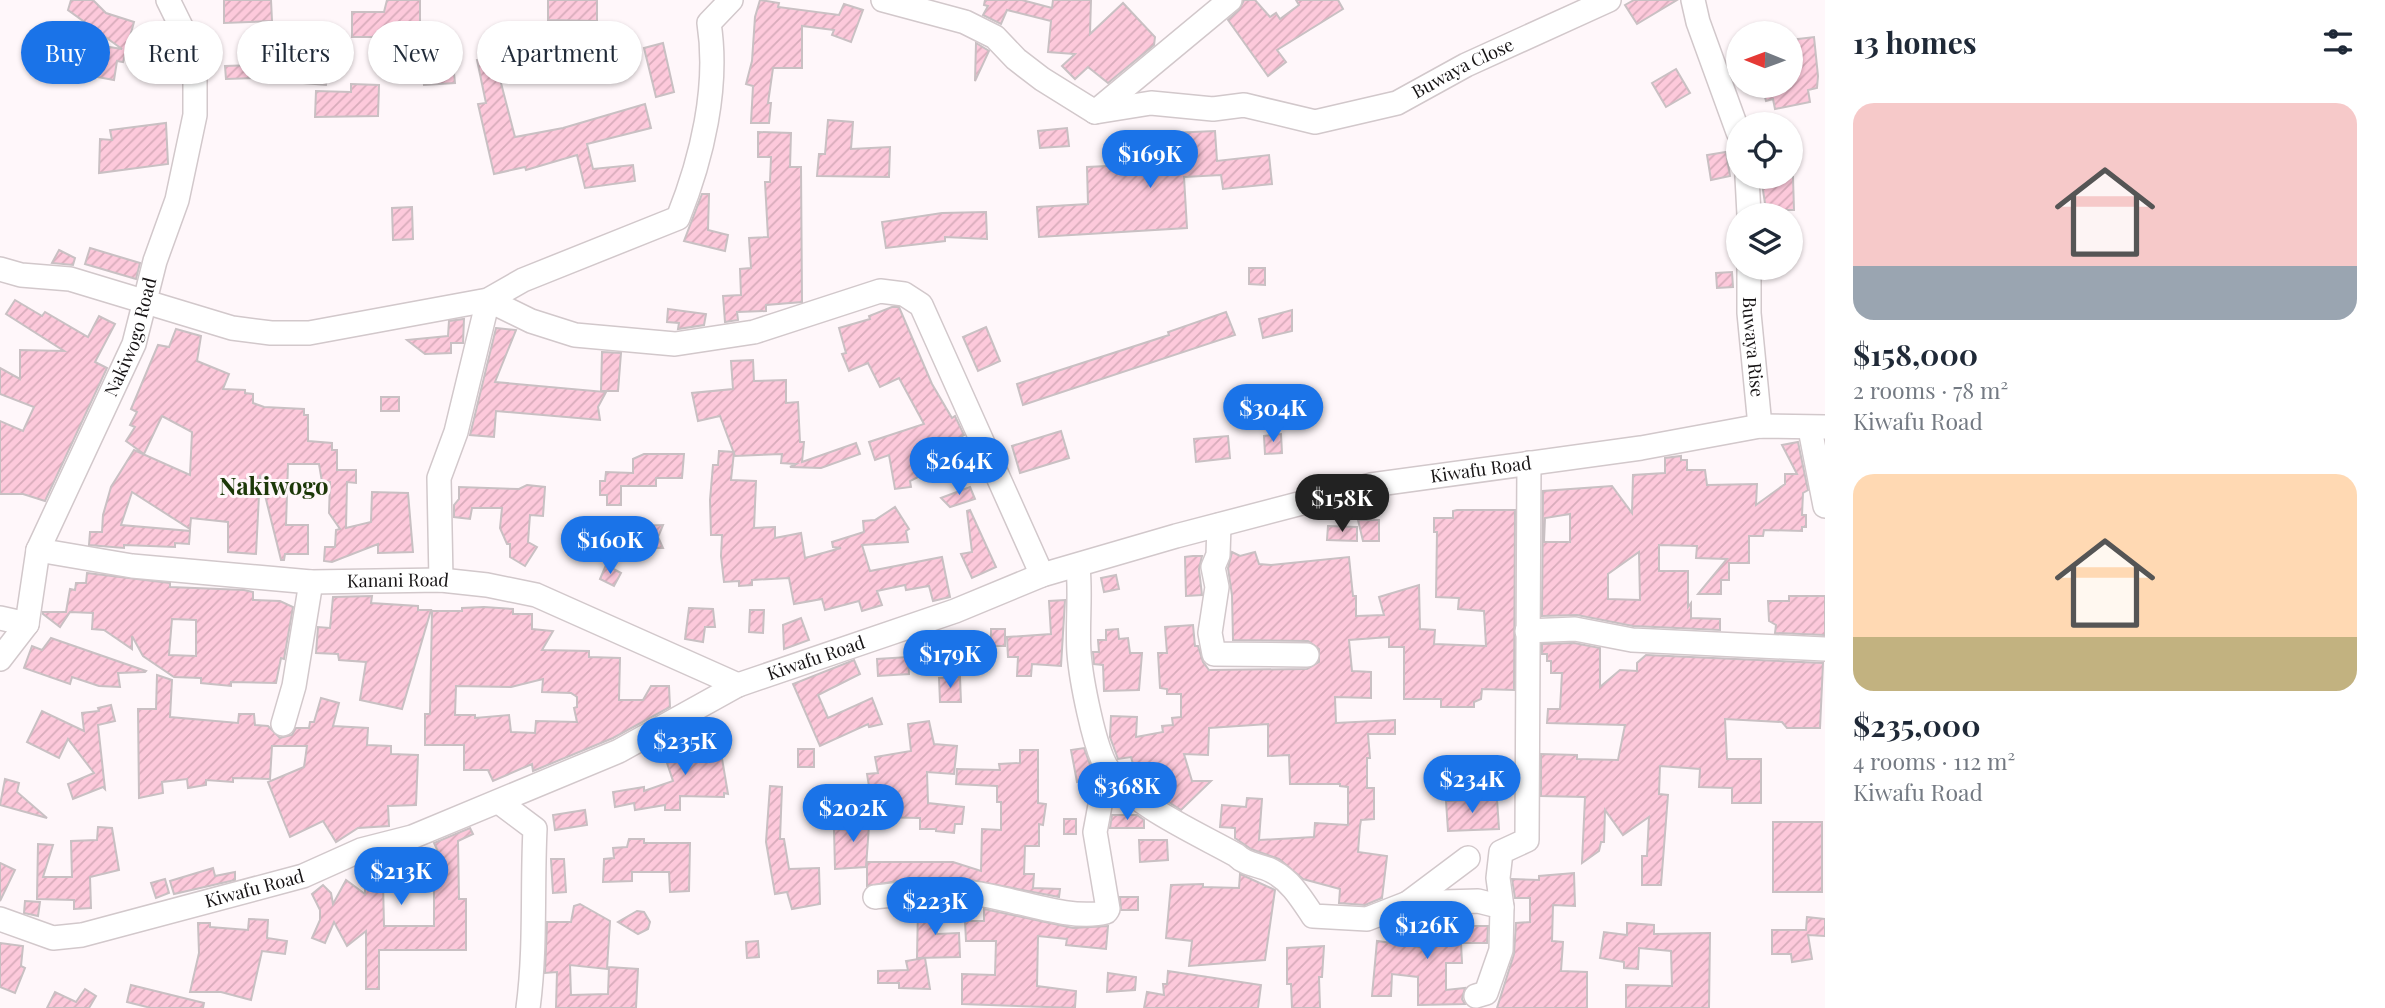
<!DOCTYPE html>
<html lang="en">
<head>
<meta charset="utf-8">
<style>
	:root { --surface:#fff; --page:#f2f2f3; --text:#1f2937; --muted:#747a83; --accent:#1a73e8 }
	body { margin:0; font-family:"Playfair Display",serif; background:var(--page); color:var(--text); height:100vh; display:flex; flex-direction:column; font-size:26px; white-space:nowrap }
	* { box-sizing:border-box; margin:0 }
	p { font-size:23px; color:var(--muted) }
	.icon { flex:none; width:38px; height:38px; fill:none; stroke:currentColor; stroke-width:2; stroke-linecap:round; stroke-linejoin:round }
	.map { position:relative; flex:1; overflow:hidden }
	.panel { display:flex; flex-direction:column; background:var(--surface); width:560px }
	.panel>* { flex:none }
	.hud { position:absolute; left:21px; top:21px; width:665px; height:63px; display:flex; gap:14px }
	.needle { width:46px; rotate:271deg }
	.fabs { position:absolute; left:1726px; top:21px; display:grid; gap:14px }
	.fabs a { display:grid; place-items:center; width:77px; height:77px; border-radius:50%; background:var(--surface); box-shadow:0 2px 5px #0004; font-size:35px }
	.price { position:absolute; translate:-50% -60px; padding:0 16px; border-radius:24px; background:var(--accent); color:#fff; font-size:23px; line-height:46px; filter:drop-shadow(0 2px 4px #0008) }
	.price::after { content:''; position:absolute; left:50%; top:42px; width:21px; height:16px; margin-left:-10px; background:inherit; clip-path:polygon(0 0,100% 0,50% 100%) }
	.price.current { background:#222; color:#fff }
	ul { padding:0; list-style:none }
	li { display:grid; align-content:center; gap:14px; height:371px; padding:0 28px }
	li span { display:grid; place-items:center; height:217px; border-radius:21px; color:#555 }
	li>.icon { margin-inline-start:auto }
	span .icon { width:126px; height:126px; fill:#fffc; stroke-width:1 }
	li b { font-size:30px }
	h2 { display:flex; justify-content:space-between; align-items:center; height:84px; padding:0 28px; font-size:30px }
	.tag { padding:0 24px; border-radius:32px; background:var(--surface); box-shadow:0 2px 5px #0004; font-size:24px; line-height:63px }
	.tag.current { background:var(--accent); color:#fff }
	main { display:flex; flex:1; min-height:0 }
	.map>svg:first-child { display:block }
</style>
</head>
<body>
<main>
<div class="map">
<svg width="1825" height="1008" viewBox="0 0 1825 1008">
	<defs>
		<pattern id="building-hatch" width="6" height="6" patternUnits="userSpaceOnUse" patternTransform="scale(1.75)"><rect width="6" height="6" fill="#fdc9db"/><path d="M-1 1l2-2M0 6l6-6M5 7l2-2" fill="none" stroke="#d8acbb"/></pattern>
	</defs>
	<rect width="100%" height="100%" fill="#fff7fa"/>
	<!-- building -->
	<g fill="url(#building-hatch)" stroke="#c9c0c3" stroke-width="2" fill-rule="evenodd">
		<path d="M71,0H93L106,13L134,22L123,62L117,61L114,80L92,76L93,70L74,66L78,42L122,49L68,10Z"/>
		<path d="M224,0H271L272,21L224,23Z"/>
		<path d="M387,0H420V28H405V37H352V12H384Z"/>
		<path d="M548,0H597V21L548,20Z"/>
		<path d="M760,0L779,3L778,7L839,15L844,4L863,10L851,42L832,35L834,30L802,26V68H773L768,103H771L769,123H751L753,86L746,84L752,61L755,17Z"/>
		<path d="M985,0H1022L1052,8L1053,0H1091L1090,34L1123,3L1155,37L1154,45L1108,83L1088,67L1075,79L1062,66L1075,54L1048,52L1051,21L1007,10L1001,24L983,15L988,6L984,5Z"/>
		<path d="M1244,0H1255L1270,17L1276,13L1280,19L1299,5L1296,0H1338L1343,9L1277,50L1286,62L1268,76L1228,20L1239,10Z"/>
		<path d="M1634,0H1677L1637,24L1625,5Z"/>
		<path d="M1814,37L1818,76L1817,88L1808,90L1810,102L1775,109L1773,99L1766,101L1762,86H1790V40Z"/>
		<path d="M663,43L674,92L656,97L644,48Z"/>
		<path d="M976,43L989,51L975,81Z"/>
		<path d="M494,56L515,137L563,128L645,104L651,128L587,144L593,169L633,165L635,181L585,188L577,155L526,170L525,167L494,174L478,104L486,103L477,60Z"/>
		<path d="M453,63L455,83L424,85L422,65Z"/>
		<path d="M260,65V78L226,79L225,66Z"/>
		<path d="M306,66L328,69L326,85L304,83Z"/>
		<path d="M1676,69L1690,93L1666,107L1652,83Z"/>
		<path d="M351,84L379,85L378,116L315,117L316,91L351,92Z"/>
		<path d="M828,120L853,122L851,149L890,147L889,177L817,176L819,154H825Z"/>
		<path d="M166,123L168,164L99,173L100,139L112,140L110,130Z"/>
		<path d="M1067,128L1069,146L1040,148L1038,131Z"/>
		<path d="M1215,131L1217,161L1269,155L1272,184L1223,189L1221,175L1184,177L1187,228L1039,237L1037,207L1088,204L1087,167L1172,163L1170,133Z"/>
		<path d="M758,132L791,133L790,167H801L802,302L766,305V311L737,312L738,320L725,322L723,296L741,295L740,269L751,268L749,238L768,237L765,182H770L771,157H758Z"/>
		<path d="M1726,152L1730,176L1711,180L1707,155Z"/>
		<path d="M1761,177H1793L1794,210H1766Z"/>
		<path d="M702,194H709L708,230L728,235L725,251L684,241Z"/>
		<path d="M412,207L413,239L393,240L392,208Z"/>
		<path d="M986,212L987,239L945,237V241L886,248L882,222L942,213Z"/>
		<path d="M90,248L140,263L136,279L85,264Z"/>
		<path d="M59,250L75,258L73,265L52,263Z"/>
		<path d="M1249,268H1265V285L1249,284Z"/>
		<path d="M1732,272L1733,287L1717,288L1716,273Z"/>
		<path d="M15,300L42,316L45,312L88,337L99,316L115,324L95,362L107,368L45,501L23,494H0V421L23,431L34,407L0,394V368L20,379V350L64,351L6,314Z"/>
		<path d="M892,307H899L932,384L952,418L955,416L964,435L934,452L937,459L916,467L920,476L910,481L911,487L895,489L889,455L875,460L869,442L924,424L899,378L880,387L868,363L849,371L842,354L846,353L839,328L870,319L869,316Z"/>
		<path d="M668,309L706,314L704,325L678,329L679,323L667,322Z"/>
		<path d="M1292,310V331L1263,338L1259,319Z"/>
		<path d="M1226,312L1235,335L1023,405L1017,384L1169,335L1168,332Z"/>
		<path d="M464,319L463,343H451V353L425,354L407,340L448,336L449,321Z"/>
		<path d="M986,327L1000,361L978,371L963,337Z"/>
		<path d="M496,328L516,330L495,382L606,392L598,407L600,420L496,411L494,437L470,435Z"/>
		<path d="M176,329L201,336L197,361L229,374L223,389L245,390V393L253,394V403L264,407L304,409V415H308V441L332,443V450H337V470H356V483L347,482L346,528L371,522L372,492L408,493L413,552L378,553V544L332,562L324,561L325,547H335L336,530L340,529L329,513L330,482H322L319,464H288L286,525H308V554H285L284,560H281L260,475L256,554L228,552V522L191,518L190,529L132,492L121,525L190,531L189,544L175,543V547L124,545V548L89,545L90,532H102L103,515L111,487L134,450L190,475L192,432L162,416L144,454L126,441L135,427L130,425L137,412L131,409L158,345L169,347Z"/>
		<path d="M602,352L621,353L618,391H601Z"/>
		<path d="M753,360L754,381L786,380V403L798,402L800,442H804L802,462L856,443L860,454L821,468L790,467L796,464L781,463L782,454L735,456L720,416L698,421L692,393L733,389L731,361Z"/>
		<rect x="381" y="397" width="18" height="14"/>
		<path d="M1061,431L1069,458L1020,473L1012,446Z"/>
		<path d="M1281,434L1282,453L1265,454L1264,436Z"/>
		<path d="M1228,436L1230,458L1196,462L1194,439Z"/>
		<path d="M1798,442L1808,490L1803,493L1802,515H1806V527H1802V531L1764,530L1763,536H1749V563H1729V580H1721V594H1698L1727,559L1696,558L1697,546L1659,545V571H1688V607L1691,603V618L1720,619V630L1633,626L1577,615L1542,616L1543,491L1612,486L1632,513L1633,475L1665,473V458L1681,456V460H1687V470H1705L1707,485L1757,484L1756,505L1785,484V474H1797L1782,445ZM1570,514V542H1544L1545,518ZM1639,552L1640,600L1608,599V574Z"/>
		<path d="M719,451L734,452L731,480L756,481L754,528L775,527V538L801,533L805,558L841,548L833,547L832,542L864,532L863,521L875,520L895,507L909,529L906,531L908,542L862,545L870,571L942,557L950,597L933,601L929,586L906,590L905,585L877,591L882,605L862,611L859,601L825,610L822,599L794,604L789,578L752,580V585L739,586V581L724,582L721,556L722,535H711L710,500L713,465H718Z"/>
		<path d="M644,454H684L682,478H656V486H621V505H607V495H600V481H605L606,472L633,473V459Z"/>
		<path d="M527,485L545,487L543,516L530,515L528,542L537,547L525,566L510,557V544H507L500,528L502,508H472L470,519L454,517V505L459,499V487L519,489Z"/>
		<path d="M970,487L975,499L950,507L941,498Z"/>
		<path d="M970,510L996,567L972,578L961,554L972,552L967,511Z"/>
		<path d="M1457,510H1515L1514,690L1482,689L1481,699L1474,702V707H1441V699H1404V647H1389V637L1349,640L1352,671L1371,672V698L1335,697L1336,723L1395,720V734H1368L1370,758H1367V788H1374V819L1361,820L1360,826L1358,852L1387,856L1382,898L1365,905L1339,903L1340,889L1303,879L1279,859L1251,849L1235,838V828L1220,827L1222,805L1246,807L1247,798L1262,799L1259,840L1314,837L1315,823L1348,825V787L1340,786V784H1290L1289,755L1268,756V724L1209,728L1208,755L1184,754L1192,781H1211L1181,810L1158,795L1135,771L1131,757L1118,759L1110,737L1111,716L1137,717L1136,737L1163,732L1162,726L1173,725L1172,718L1181,717V694H1167V689L1160,688L1158,653H1167L1165,627L1193,625L1195,646H1198L1203,662L1209,670L1307,669L1319,662V649L1308,641L1233,640L1232,595L1228,568L1232,552L1240,556L1255,552L1259,564L1271,565L1349,557L1353,596H1356V616L1384,615L1379,597L1419,585L1420,629L1435,630L1434,644L1486,646L1484,611L1458,609L1459,598L1436,597L1437,532H1434V518H1453V511Z"/>
		<path d="M1358,520H1379V541H1363Z"/>
		<path d="M663,525L658,537L663,548H639L629,539L632,526Z"/>
		<path d="M1328,526L1357,527V541L1327,540Z"/>
		<path d="M1193,556H1202L1199,569L1202,595L1186,596L1185,557Z"/>
		<path d="M606,565L621,573L614,586L600,579Z"/>
		<path d="M87,573L170,583V587L244,590L253,592V600L280,601L293,607L284,659L281,658L276,683L231,682V686L201,683V678L174,677L143,656L132,636V649L104,630L92,629L93,613L70,612L60,627L43,614V612H66L70,589L75,590L76,583H86ZM172,619L196,620V656L169,655Z"/>
		<path d="M1116,575L1119,589L1104,592L1101,578Z"/>
		<path d="M372,596L371,603L418,606V610H431L402,709L360,700L366,662L339,660L338,654L316,653L318,627L330,628L333,597Z"/>
		<path d="M1789,596H1825V635L1775,633L1776,625L1769,621L1768,601H1789Z"/>
		<path d="M1065,600L1061,666L1032,664L1031,676H1017L1018,657H1008L1007,637L1051,634L1049,601Z"/>
		<path d="M484,607L513,609V614H532V629L553,631L542,650L589,651V657L620,658L619,700H643L651,686H669L670,707L613,738L533,771L532,764L493,781L488,770H464V745H425V714H430L432,611H462V608ZM543,679L542,692L571,693L577,697V707L574,708L577,722L536,721L535,733L511,732L509,715L475,718V715H455L456,686L511,687Z"/>
		<path d="M689,608L713,609L715,627H705L703,642L685,639Z"/>
		<path d="M750,610H764L763,633L749,632Z"/>
		<path d="M801,618L809,640L784,649L783,625Z"/>
		<rect x="991" y="629" width="14" height="17"/>
		<path d="M1118,629L1119,639L1128,638L1130,653H1142L1139,690L1104,691L1103,665L1094,664L1093,652H1099L1098,640H1106V630Z"/>
		<path d="M51,638L146,671L145,672L118,673L120,687L99,686L72,677L70,684L24,668L32,646L42,650Z"/>
		<path d="M949,640L950,665L918,667L917,646L926,645V642Z"/>
		<path d="M1574,643L1600,648V687L1620,670L1637,671V663L1646,655L1823,663L1820,728H1787L1782,722L1725,719L1727,759H1761V803H1732V788L1699,787L1700,769L1660,766L1659,794L1668,795L1661,885H1642V856H1647L1649,817L1623,835L1605,810L1604,842H1601L1599,851L1582,863L1585,797L1541,796V754L1577,755V759L1618,760L1625,725L1547,723L1548,709H1560L1562,673H1551V661H1547V654H1542V644Z"/>
		<path d="M908,657L909,674L878,676L877,659Z"/>
		<path d="M854,660L860,674L818,695L828,718L872,698L882,724L869,727L868,724L820,746L793,684Z"/>
		<path d="M157,675L172,680L170,717L238,723L239,714H254L255,725L268,726L280,738L292,735L296,728H309L310,722H314L321,698L339,703L333,726L368,728L367,745L391,746V754L418,755L416,805L388,806L389,826L358,828L336,842L323,821L290,837L268,782L304,767L307,746H272L270,779L233,778V782L206,780V785L188,788L187,779L162,782L163,793L139,798L138,709H156Z"/>
		<path d="M960,677L961,702H940L939,678Z"/>
		<path d="M111,705L115,721L98,725L105,789L103,787L73,799L68,784L94,773L68,739L59,758L27,742L42,711L84,731L82,713L99,711L98,708Z"/>
		<path d="M929,721L934,744L957,746L954,774L927,772L928,803L964,807L962,824H955L954,833L936,831V829H920V818L874,817L867,774L878,773L875,757L911,751L908,724Z"/>
		<path d="M717,729L728,794L724,793V797L680,796V810H665V805L635,810L634,803L615,807L613,792L644,787V791L673,781L667,763L694,754L692,731Z"/>
		<path d="M1084,748L1092,770L1091,780L1077,782L1071,750Z"/>
		<rect x="798" y="749" width="16" height="18"/>
		<path d="M1020,750H1038V803L1046,804L1043,825L1039,824V846H1025L1024,874H1034L1033,888L1060,889L1059,897L960,878L910,879L867,886V862H953L981,871L982,829L1001,830V802H997V786L956,784L957,769L1000,770L999,764L1020,763Z"/>
		<path d="M5,779L19,783L17,792L47,818L0,805Z"/>
		<path d="M770,786L782,787L780,839H784L789,869L819,868L820,904L792,909L787,892L775,894L766,842Z"/>
		<path d="M1497,799L1499,829L1448,831L1446,801Z"/>
		<path d="M585,810L587,825L555,830L553,815Z"/>
		<path d="M854,812H870L866,867L835,869L834,829L854,830Z"/>
		<path d="M1112,815H1137L1144,820V828H1110Z"/>
		<rect x="1064" y="819" width="12" height="15"/>
		<rect x="1773" y="822" width="49" height="70"/>
		<path d="M98,827L112,828L119,870L90,877L91,908L74,909V900L37,899L38,844L53,845L43,877H72L71,841L97,840Z"/>
		<path d="M470,828L473,834L458,841L459,899H466V950H379V989H366V931L347,946L334,922L325,943L312,938L320,920V910L312,894L323,885L331,893L333,904L346,880L365,894V874H382V859L441,858L434,843ZM383,882H434V926H384Z"/>
		<path d="M629,839H644V843H690L689,891L670,892L669,872H632V881L603,882L604,859L614,858L613,848L627,847Z"/>
		<path d="M1139,840H1167L1168,860L1140,862Z"/>
		<path d="M551,859H564L566,892L553,893Z"/>
		<path d="M0,863L15,870L0,901Z"/>
		<path d="M213,868L215,876L235,872V880L174,894L170,881Z"/>
		<path d="M1574,873L1575,906L1553,905L1552,941L1563,942L1561,971L1587,972V1008H1497L1514,954L1516,923L1530,922V898H1515L1512,879L1539,880V876Z"/>
		<path d="M1240,874L1275,890L1265,960L1189,966L1192,941L1166,938L1171,885L1203,884V887L1239,888Z"/>
		<path d="M165,879L169,893L156,898L151,883Z"/>
		<path d="M1120,897H1138V910H1121Z"/>
		<path d="M25,901L40,902L38,916L24,913Z"/>
		<path d="M580,904L610,921L607,969L570,965L571,995L608,994L609,967L638,969L636,1008H556L557,972L545,973L547,922H571L574,906Z"/>
		<path d="M936,907L937,934L959,933L960,957L917,958L918,908Z"/>
		<path d="M984,909L1073,928L1108,926L1106,949L1066,945L1067,939L1038,936L1037,986L1076,991L1075,1008L962,1004V974L995,975L996,941H966L965,921H984Z"/>
		<path d="M637,911L644,912L650,922L648,929L638,934L618,922Z"/>
		<path d="M1427,916H1452V926H1488L1487,943H1461L1462,963H1446V990L1465,988L1462,999L1465,1004L1418,1005V977L1392,974L1391,996H1372L1377,941L1427,948Z"/>
		<path d="M1807,917L1825,919V936L1808,935L1812,959L1792,962L1791,954H1772V930H1806Z"/>
		<path d="M249,919L268,920L267,938L287,941L285,954L262,951L251,1000L221,992H190L199,953L198,923H210V927L248,930Z"/>
		<path d="M1627,923L1654,925V934L1710,933L1709,1008H1626V985L1672,986L1671,951L1639,948L1638,969L1624,968V962L1600,958L1604,932L1627,935Z"/>
		<path d="M758,941L759,957L747,958L746,942Z"/>
		<path d="M0,943L23,946L21,966L25,968L15,993L0,987Z"/>
		<path d="M1324,946L1322,977H1319L1320,1008H1292L1291,984H1287V948Z"/>
		<path d="M925,958L930,989L899,988V983H878V971L908,970L906,961Z"/>
		<path d="M1168,971L1261,985L1258,1008H1144L1147,992L1164,995L1163,984H1167Z"/>
		<path d="M1108,973L1136,977L1135,990L1107,992Z"/>
		<path d="M131,985L204,1003L203,1008H151L127,1002Z"/>
		<path d="M85,989L96,996L89,1008H47L55,992L76,1002Z"/>
	</g>
	<g fill="none" stroke-linecap="round" stroke-linejoin="round">
		<!-- minor casing -->
		<g stroke="#d2c8cb" stroke-width="26">
			<g id="minor">
				<path id="s1" d="M883,0L965,22L995,37L1016,59L1042,79L1095,112L1151,103L1213,109L1244,105L1315,122L1397,103L1466,65L1609,0"/>
				<path d="M1693,0L1698,22L1738,132"/>
				<path d="M1095,112L1230,0"/>
				<path d="M1747,177L1749,215"/>
				<path id="s2" d="M1749,268V313L1760,426"/>
				<path d="M0,269L21,275L70,279L232,328L271,333H309L488,300L523,280L678,218C702,158 719,87 709,23L731,0"/>
				<path d="M1810,429L1825,506"/>
				<path d="M1219,525L1218,555L1213,567L1217,587L1210,633L1214,654L1307,655"/>
				<path id="s3" d="M38,550L132,566L311,582L441,580L487,585L536,595L738,685"/>
				<path d="M1078,567C1081,596 1077,624 1079,653C1081,679 1094,747 1107,768C1130,804 1199,834 1236,855C1247,866 1259,864 1272,871C1291,881 1301,898 1313,916L1367,919L1408,903L1468,858"/>
				<path d="M441,580L439,478L456,432L488,300L531,321L575,335L675,344L754,332L880,291L904,294L921,305L1042,575"/>
				<path d="M0,618L27,624"/>
				<path d="M1527,631L1575,629L1632,640L1825,649"/>
				<path id="s4" d="M0,659L27,624L38,550L134,344L155,261L177,200L195,115V55L168,0"/>
				<path d="M283,724L294,686L311,582"/>
				<path d="M499,802L535,829C532,889 536,948 528,1008"/>
				<path d="M875,897C908,893 939,889 972,893C1010,897 1070,922 1106,912L1108,909L1095,832L1107,768"/>
				<path d="M1408,903L1478,901L1502,907L1501,950L1486,993L1476,996"/>
				<path d="M1502,907L1498,878L1501,852L1527,840L1529,463"/>
				<path id="s5" d="M0,919L53,938L82,935L303,876L361,850L412,837L619,751L738,685L955,611L1042,575L1176,536L1371,485L1641,448L1760,426L1825,427"/>
			</g>
		</g>
		<!-- minor -->
		<use href="#minor" stroke="#fff" stroke-width="23"/>
	</g>
	<g text-anchor="middle" stroke-width="6" stroke-linejoin="round" paint-order="stroke">
		<!-- street labels -->
		<g font-size="18" fill="#171415" stroke="#fff7fa">
			<text dy="6" stroke="none"><textPath href="#s1" startOffset="626">Buwaya Close</textPath></text>
			<text dy="6" stroke="none"><textPath href="#s4" startOffset="352">Nakiwogo Road</textPath></text>
			<text dy="6" stroke="none"><textPath href="#s2" startOffset="79">Buwaya Rise</textPath></text>
			<text dy="6" stroke="none"><textPath href="#s5" startOffset="1566">Kiwafu Road</textPath></text>
			<text dy="6" stroke="none"><textPath href="#s3" startOffset="362">Kanani Road</textPath></text>
			<text dy="6" stroke="none"><textPath href="#s5" startOffset="873">Kiwafu Road</textPath></text>
			<text dy="6" stroke="none"><textPath href="#s5" startOffset="264">Kiwafu Road</textPath></text>
		</g>
		<!-- district labels -->
		<g font-size="24" font-weight="bold" fill="#1c3808" stroke="#fff7fa">
			<text x="274" y="495">Nakiwogo</text>
		</g>
	</g>
</svg>
<div class="fabs">
<a><svg class="needle" viewBox="-14 -14 28 28"><path d="M0-13l5 13h-10z" fill="#e53935"/><path d="M0 13l5-13h-10z" fill="#747a83"/></svg></a>
<a><svg class="icon" aria-label="locate" viewBox="0 0 24 24"><circle cx="12" cy="12" r="6"/><path d="M12 2v4M12 18v4M2 12h4M18 12h4"/></svg></a>
<a><svg class="icon" aria-label="layers" viewBox="0 0 24 24"><path d="M12 4l9 5-9 5-9-5zM3 14l9 5 9-5"/></svg></a>
</div>
<b class="price" style="left:1150px;top:190px">$169K</b>
<b class="price" style="left:1273px;top:444px">$304K</b>
<b class="price" style="left:959px;top:497px">$264K</b>
<b class="price current" style="left:1342px;top:534px">$158K</b>
<b class="price" style="left:610px;top:576px">$160K</b>
<b class="price" style="left:950px;top:690px">$179K</b>
<b class="price" style="left:685px;top:777px">$235K</b>
<b class="price" style="left:1472px;top:815px">$234K</b>
<b class="price" style="left:1127px;top:822px">$368K</b>
<b class="price" style="left:853px;top:844px">$202K</b>
<b class="price" style="left:401px;top:907px">$213K</b>
<b class="price" style="left:935px;top:937px">$223K</b>
<b class="price" style="left:1427px;top:961px">$126K</b>
<div class="hud">
<a class="tag current">Buy</a>
<a class="tag">Rent</a>
<a class="tag">Filters</a>
<a class="tag">New</a>
<a class="tag">Apartment</a>
</div>
</div>
<section class="panel">
<h2>13 homes<svg class="icon" aria-label="filters" viewBox="0 0 24 24"><path d="M4 7h16M4 17h16"/><circle cx="9" cy="7" r="2"/><circle cx="15" cy="17" r="2"/></svg></h2>
<ul>
<li><span style="background:linear-gradient(#f6c9c9 75%,#9aa5b1 0)"><svg class="icon" aria-label="home" viewBox="0 0 24 24"><path d="M3 11l9-7 9 7M6 9v11h12V9"/></svg></span><div><b>$158,000</b><p>2 rooms · 78 m²</p><p>Kiwafu Road</p></div></li>
<li><span style="background:linear-gradient(#ffd9b3 75%,#c2b280 0)"><svg class="icon" aria-label="home" viewBox="0 0 24 24"><path d="M3 11l9-7 9 7M6 9v11h12V9"/></svg></span><div><b>$235,000</b><p>4 rooms · 112 m²</p><p>Kiwafu Road</p></div></li>
</ul>
</section>
</main>
</body>
</html>
